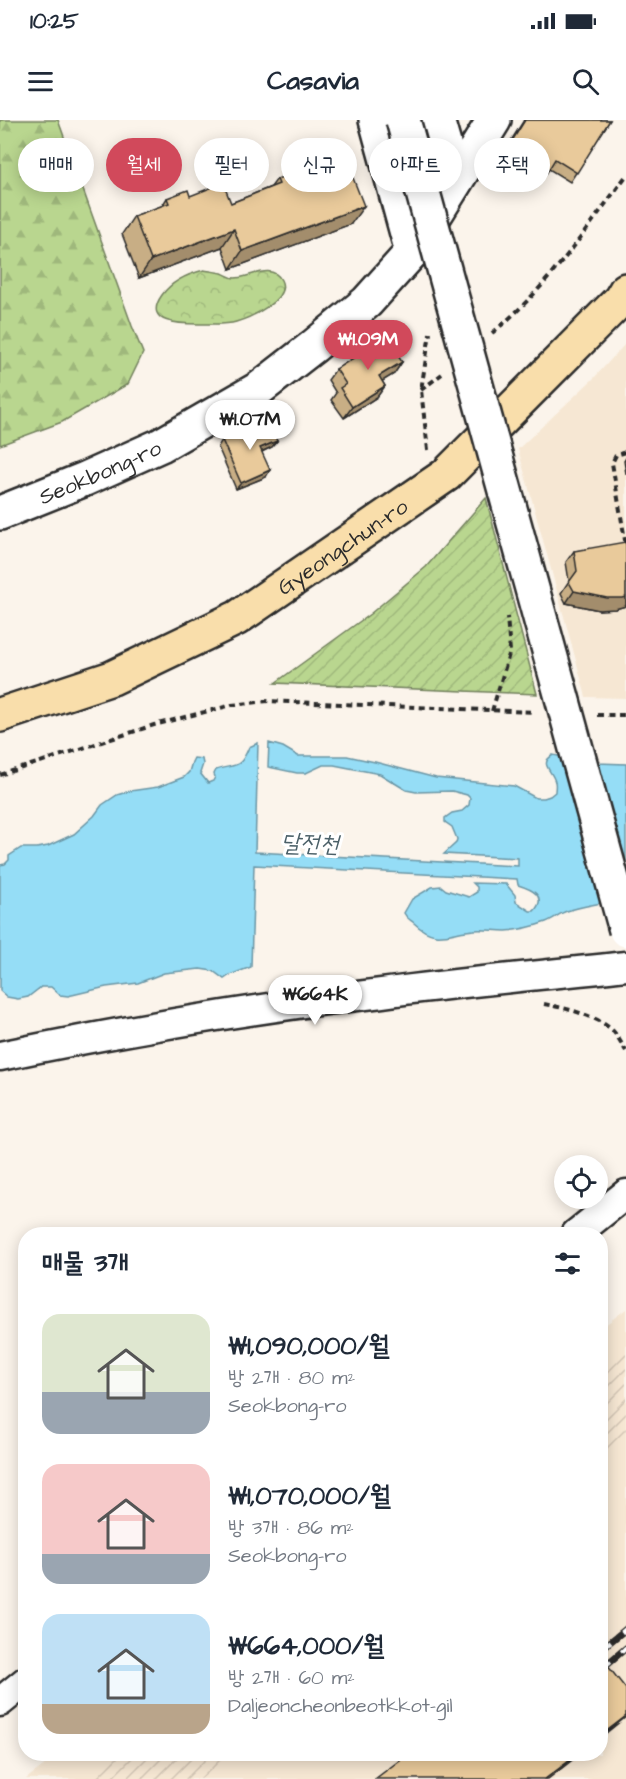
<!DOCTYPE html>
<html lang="ko">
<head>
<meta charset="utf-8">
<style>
	:root { --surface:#fff; --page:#f2f2f3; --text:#1f2937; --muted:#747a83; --accent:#d1495b }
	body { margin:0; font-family:"Architects Daughter","Poor Story",sans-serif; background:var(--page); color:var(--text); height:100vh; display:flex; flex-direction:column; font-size:22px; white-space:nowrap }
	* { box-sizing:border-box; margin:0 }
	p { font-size:20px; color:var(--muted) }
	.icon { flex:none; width:33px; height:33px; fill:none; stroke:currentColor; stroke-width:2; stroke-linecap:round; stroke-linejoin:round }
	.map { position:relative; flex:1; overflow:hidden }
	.details { position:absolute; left:18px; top:1107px; width:590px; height:534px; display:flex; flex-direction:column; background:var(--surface); border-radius:24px; box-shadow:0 3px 15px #0003 }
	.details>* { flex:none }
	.banner { position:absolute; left:18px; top:18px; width:591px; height:54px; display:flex; gap:12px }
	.controls { position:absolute; left:554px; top:1035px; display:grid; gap:12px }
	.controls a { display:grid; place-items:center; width:54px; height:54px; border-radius:50%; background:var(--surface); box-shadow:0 3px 15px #0003; font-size:30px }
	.price { position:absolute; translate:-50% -51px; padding:0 14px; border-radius:21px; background:#fff; color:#222; font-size:20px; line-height:39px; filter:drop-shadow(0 2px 3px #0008) }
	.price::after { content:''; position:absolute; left:50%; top:36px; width:18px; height:14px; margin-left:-9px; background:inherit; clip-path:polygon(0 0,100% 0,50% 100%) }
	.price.selected { background:var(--accent); color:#fff }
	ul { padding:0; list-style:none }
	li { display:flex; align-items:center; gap:18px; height:150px; padding:0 24px }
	li span { display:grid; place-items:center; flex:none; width:168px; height:120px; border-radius:18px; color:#555 }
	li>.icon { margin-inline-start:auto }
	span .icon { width:72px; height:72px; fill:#fffc; stroke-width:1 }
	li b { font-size:26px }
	h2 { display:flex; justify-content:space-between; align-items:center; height:72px; padding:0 24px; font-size:26px }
	.pill { padding:0 21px; border-radius:27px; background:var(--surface); box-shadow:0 3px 15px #0003; font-size:21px; line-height:54px }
	.pill.selected { background:var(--accent); color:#fff }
	.status { display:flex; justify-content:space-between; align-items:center; height:42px; padding:0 30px; background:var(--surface); direction:ltr }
	.status svg { height:16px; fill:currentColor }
	header { display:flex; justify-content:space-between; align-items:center; height:78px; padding:0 24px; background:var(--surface); font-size:27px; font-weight:700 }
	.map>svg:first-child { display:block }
</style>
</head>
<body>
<div class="status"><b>10:25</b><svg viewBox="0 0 49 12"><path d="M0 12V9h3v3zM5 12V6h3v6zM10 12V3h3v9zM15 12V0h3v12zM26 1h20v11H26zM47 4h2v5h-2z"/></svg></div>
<header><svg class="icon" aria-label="menu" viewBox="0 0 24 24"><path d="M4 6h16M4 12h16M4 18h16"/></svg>Casavia<svg class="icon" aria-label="search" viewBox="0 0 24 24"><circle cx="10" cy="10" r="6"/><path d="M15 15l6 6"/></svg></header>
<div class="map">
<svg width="626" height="1659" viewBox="0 0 626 1659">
	<defs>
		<pattern id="industrial-furrows" width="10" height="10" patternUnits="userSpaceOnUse" patternTransform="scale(1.5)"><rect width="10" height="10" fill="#f6e7d3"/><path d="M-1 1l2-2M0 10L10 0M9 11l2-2" fill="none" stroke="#d3c6b5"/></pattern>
		<pattern id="forest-firs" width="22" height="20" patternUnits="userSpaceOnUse" patternTransform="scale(1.5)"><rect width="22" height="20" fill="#b9d68f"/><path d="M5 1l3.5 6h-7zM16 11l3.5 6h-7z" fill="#9fb87c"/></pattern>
		<pattern id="park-crowns" width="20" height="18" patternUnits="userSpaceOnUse" patternTransform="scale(1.5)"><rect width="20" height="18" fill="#b9d68f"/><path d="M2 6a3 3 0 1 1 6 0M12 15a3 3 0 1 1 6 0" fill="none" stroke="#9fb87c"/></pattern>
		<pattern id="garden-furrows" width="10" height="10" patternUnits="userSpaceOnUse" patternTransform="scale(1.5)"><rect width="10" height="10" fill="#b9d68f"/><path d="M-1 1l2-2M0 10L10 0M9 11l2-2" fill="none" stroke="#9fb87c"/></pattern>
	</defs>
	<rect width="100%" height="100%" fill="#fbf4eb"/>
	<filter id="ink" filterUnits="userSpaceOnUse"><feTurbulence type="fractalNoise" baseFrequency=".0167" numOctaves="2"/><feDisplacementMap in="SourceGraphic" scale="12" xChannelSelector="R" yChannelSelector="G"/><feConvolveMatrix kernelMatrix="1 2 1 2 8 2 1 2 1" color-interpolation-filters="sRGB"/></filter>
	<g filter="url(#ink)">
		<!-- built -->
		<g fill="#f6e7d3">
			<path d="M626,223V578L586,577L518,329L594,258Z"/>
			<path d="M626,1189V1659H26L59,1634H600V1209Z"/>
		</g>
		<!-- industrial -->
		<g fill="url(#industrial-furrows)">
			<path d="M626,1224V1318L600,1338V1245Z"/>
			<path d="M116,1634H233L201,1659H84Z"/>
		</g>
		<!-- forest -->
		<path fill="url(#forest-firs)" stroke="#72805d" stroke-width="1.5" d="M0,0H58L132,206L143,233L128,264L62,302L0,325Z"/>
		<!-- park -->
		<path fill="url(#park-crowns)" stroke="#72805d" stroke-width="1.5" d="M204,150C210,151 217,152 222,153C227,155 230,158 235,158C250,158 272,142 281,160C291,179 250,198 236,202C226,205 214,204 204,204C187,204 140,206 162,175C172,161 188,154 204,150Z"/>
		<!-- garden -->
		<path fill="url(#garden-furrows)" stroke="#72805d" stroke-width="1.5" d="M486,378L537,574L275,563L370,494L426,447Z"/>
		<!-- water -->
		<path fill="#95ddf6" stroke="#6b96a5" stroke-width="1.5" d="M258,623L255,732L518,746V738L444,734L456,723L457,719L452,707L445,702V698L452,693L462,691L469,685L470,678L467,675L452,671L416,672L406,670L380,654L334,645H323L306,653H297L268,647L269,623L283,627L298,636H347L375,642L436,658L514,666L536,678H544L550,676L555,672C555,669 556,665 555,662C553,651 538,644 553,635L597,643L626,644V779C606,782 586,785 567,791C560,793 554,799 546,802C535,806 518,810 506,811C495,811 484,809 474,810C448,812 436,824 414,803C409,799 407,799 404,793L412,779L432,767L441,766L446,770L469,777L477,772V767L473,763L506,764L515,775L516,782L530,791H534C548,776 531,769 518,765L517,759L254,745L251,847L230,855L224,859L213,851L200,849L164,853L138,863L106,867L68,876L60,875L51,867H41L28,877L18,879L7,877L0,871V745L5,744L9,740V736L21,728H37L48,726L74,714L94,696L102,685L117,675L130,671L158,667L184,657L189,652L192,642L194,638L202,639L203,644L200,653L208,663L213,661L215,657L214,654L216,650C236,643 239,651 249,627Z"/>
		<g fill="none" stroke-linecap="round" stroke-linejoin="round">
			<!-- street casing -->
			<g stroke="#2b2b2b" stroke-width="33">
				<g id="street">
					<path d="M0,936C126,910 254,888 382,873C463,862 545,855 626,846"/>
					<path d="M576,1114L626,1074"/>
					<path d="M0,1582L26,1561"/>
				</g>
			</g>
			<!-- secondary casing -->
			<g stroke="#2b2b2b" stroke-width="38">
				<g id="secondary">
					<path d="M376,0L412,132"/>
					<path d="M437,0L455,62"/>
					<path id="s1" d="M0,393L85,359L161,325L260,268L314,226L367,182L412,132L494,0"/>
				</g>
			</g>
			<!-- primary casing -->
			<g stroke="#2b2b2b" stroke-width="38">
				<g id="primary">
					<path id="s2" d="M0,595L112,558L237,498L446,355L620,180L626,170"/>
				</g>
			</g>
			<!-- path -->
			<g stroke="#2b2b2b" stroke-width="4" stroke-dasharray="6 4.5" stroke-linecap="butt">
				<path d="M492,213C546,170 585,111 626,56"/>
				<path d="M421,270L442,254"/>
				<path d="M428,330L421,270L430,213"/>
				<path d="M626,332L616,335L612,343L626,426"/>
				<path d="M492,591L510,531L507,497"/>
				<path d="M597,595H626"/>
				<path d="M0,655L154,605L232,585L268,581L535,592"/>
				<path d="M544,884C565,888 596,895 612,910C618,916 622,925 626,931"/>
			</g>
			<!-- street -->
			<use href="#street" stroke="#fff" stroke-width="28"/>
			<!-- secondary -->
			<use href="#secondary" stroke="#fff" stroke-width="33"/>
			<!-- primary -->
			<use href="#primary" stroke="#f9deab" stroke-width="33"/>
			<!-- rail casing -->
			<g stroke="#2b2b2b" stroke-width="7">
				<g id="rail">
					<path d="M600,1530L626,1509"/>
					<path d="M600,1550L626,1528"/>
				</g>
			</g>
			<!-- rail -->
			<use href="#rail" stroke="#fff" stroke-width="4.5" stroke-dasharray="14" stroke-linecap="butt"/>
			<!-- secondary-bridge casing -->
			<g stroke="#2b2b2b" stroke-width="38" stroke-linecap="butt">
				<path id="secondary-bridge" d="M403,0L626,810"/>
			</g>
			<!-- secondary-bridge -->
			<use href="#secondary-bridge" stroke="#fff" stroke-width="33"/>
		</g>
		<!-- wall -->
		<g fill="#c8ae85" stroke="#2b2b2b" stroke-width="1.5">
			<path d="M524,0H610L570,62L549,49L539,63L500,38Z"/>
			<path d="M307,54L351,104L230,149L222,127L139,158L122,114L134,96L162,86L167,78L190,76L231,83L271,67L277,59Z"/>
			<path d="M402,242L394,254L382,261L385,266L377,277L344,298L331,280L336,273L328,260L336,249Z"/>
			<path d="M222,320L277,321L272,327L262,332L266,357L236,369L218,327Z"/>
			<path d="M626,338V354L624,341Z"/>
			<path d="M626,425V486L615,489L599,490L566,483L561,473L569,461L566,442L574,431Z"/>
		</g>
		<!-- shaded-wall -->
		<g fill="#a38d6c" stroke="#2b2b2b" stroke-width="1.5">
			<path d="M364,86L351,104L230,149L242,131Z"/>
			<path d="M234,109L222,127L139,158L151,140Z"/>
			<path d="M402,242L394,254L371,268L379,256Z"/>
			<path d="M385,266L377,277L344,298L352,287Z"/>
			<path d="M277,321L272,327L256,334L260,328Z"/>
			<path d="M270,350L266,357L236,369L241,363Z"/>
			<path d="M574,471L626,477V486L615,489L599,490L566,483Z"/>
			<path d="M626,1596V1597L600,1618V1616Z"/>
			<path d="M578,1634H580L548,1659H545Z"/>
		</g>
		<!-- building -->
		<g fill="#e9ca9b" stroke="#2b2b2b" stroke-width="1.5">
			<path d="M525,0H610L577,53L555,39L546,54L507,29Z"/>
			<path d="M346,40L364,86L242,131L234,109L151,140L134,96L169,83L167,78L188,70L190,76L223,63L231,83L279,64L277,59L305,49L307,54Z"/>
			<path d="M386,217L402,242L379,256L385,266L352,287L340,268L346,264L336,249Z"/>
			<path d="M268,301L277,321L260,328L270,350L241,363L222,320Z"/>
			<path d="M625,422L626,425V477L623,478H607L574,471L569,462L577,451L574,431Z"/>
			<path d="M600,1536L626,1569V1596L600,1616Z"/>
			<path d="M408,1634H578L545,1659H375Z"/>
		</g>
	</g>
	<g text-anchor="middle" stroke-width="6" stroke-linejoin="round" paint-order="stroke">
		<!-- street labels -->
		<g font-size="22" fill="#2b2b2b" stroke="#fff">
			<text dy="8" stroke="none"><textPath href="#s1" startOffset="108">Seokbong-ro</textPath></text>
			<text dy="8" stroke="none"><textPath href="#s2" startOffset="384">Gyeongchun-ro</textPath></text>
		</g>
		<!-- water labels -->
		<g font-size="24" font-style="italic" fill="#4b6068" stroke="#fff">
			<text transform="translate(310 723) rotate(2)" y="8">달전천</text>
		</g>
	</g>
</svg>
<div class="controls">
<a><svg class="icon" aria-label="locate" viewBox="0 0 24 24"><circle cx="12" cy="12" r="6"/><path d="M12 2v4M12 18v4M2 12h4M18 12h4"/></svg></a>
</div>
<b class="price selected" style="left:368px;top:251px">₩1.09M</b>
<b class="price" style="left:250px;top:331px">₩1.07M</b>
<b class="price" style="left:315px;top:906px">₩664K</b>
<div class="banner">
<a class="pill">매매</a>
<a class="pill selected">월세</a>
<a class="pill">필터</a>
<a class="pill">신규</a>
<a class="pill">아파트</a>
<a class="pill">주택</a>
</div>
<section class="details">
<h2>매물 3개<svg class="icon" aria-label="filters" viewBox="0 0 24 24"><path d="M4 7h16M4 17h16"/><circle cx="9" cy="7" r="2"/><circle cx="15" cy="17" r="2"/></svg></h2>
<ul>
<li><span style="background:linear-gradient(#dfe7d0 65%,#9aa5b1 0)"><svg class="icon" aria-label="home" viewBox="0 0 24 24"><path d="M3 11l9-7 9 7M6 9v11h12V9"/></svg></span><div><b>₩1,090,000/월</b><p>방 2개 · 80 m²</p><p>Seokbong-ro</p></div></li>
<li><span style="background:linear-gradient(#f6c9c9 75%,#9aa5b1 0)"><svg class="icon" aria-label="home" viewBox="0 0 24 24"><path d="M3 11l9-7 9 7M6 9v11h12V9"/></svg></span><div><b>₩1,070,000/월</b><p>방 3개 · 86 m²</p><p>Seokbong-ro</p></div></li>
<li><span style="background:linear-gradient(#bfe0f5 75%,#b9a48a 0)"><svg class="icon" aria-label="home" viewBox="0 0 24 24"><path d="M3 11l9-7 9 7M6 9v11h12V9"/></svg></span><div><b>₩664,000/월</b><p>방 2개 · 60 m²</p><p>Daljeoncheonbeotkkot-gil</p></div></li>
</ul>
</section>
</div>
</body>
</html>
